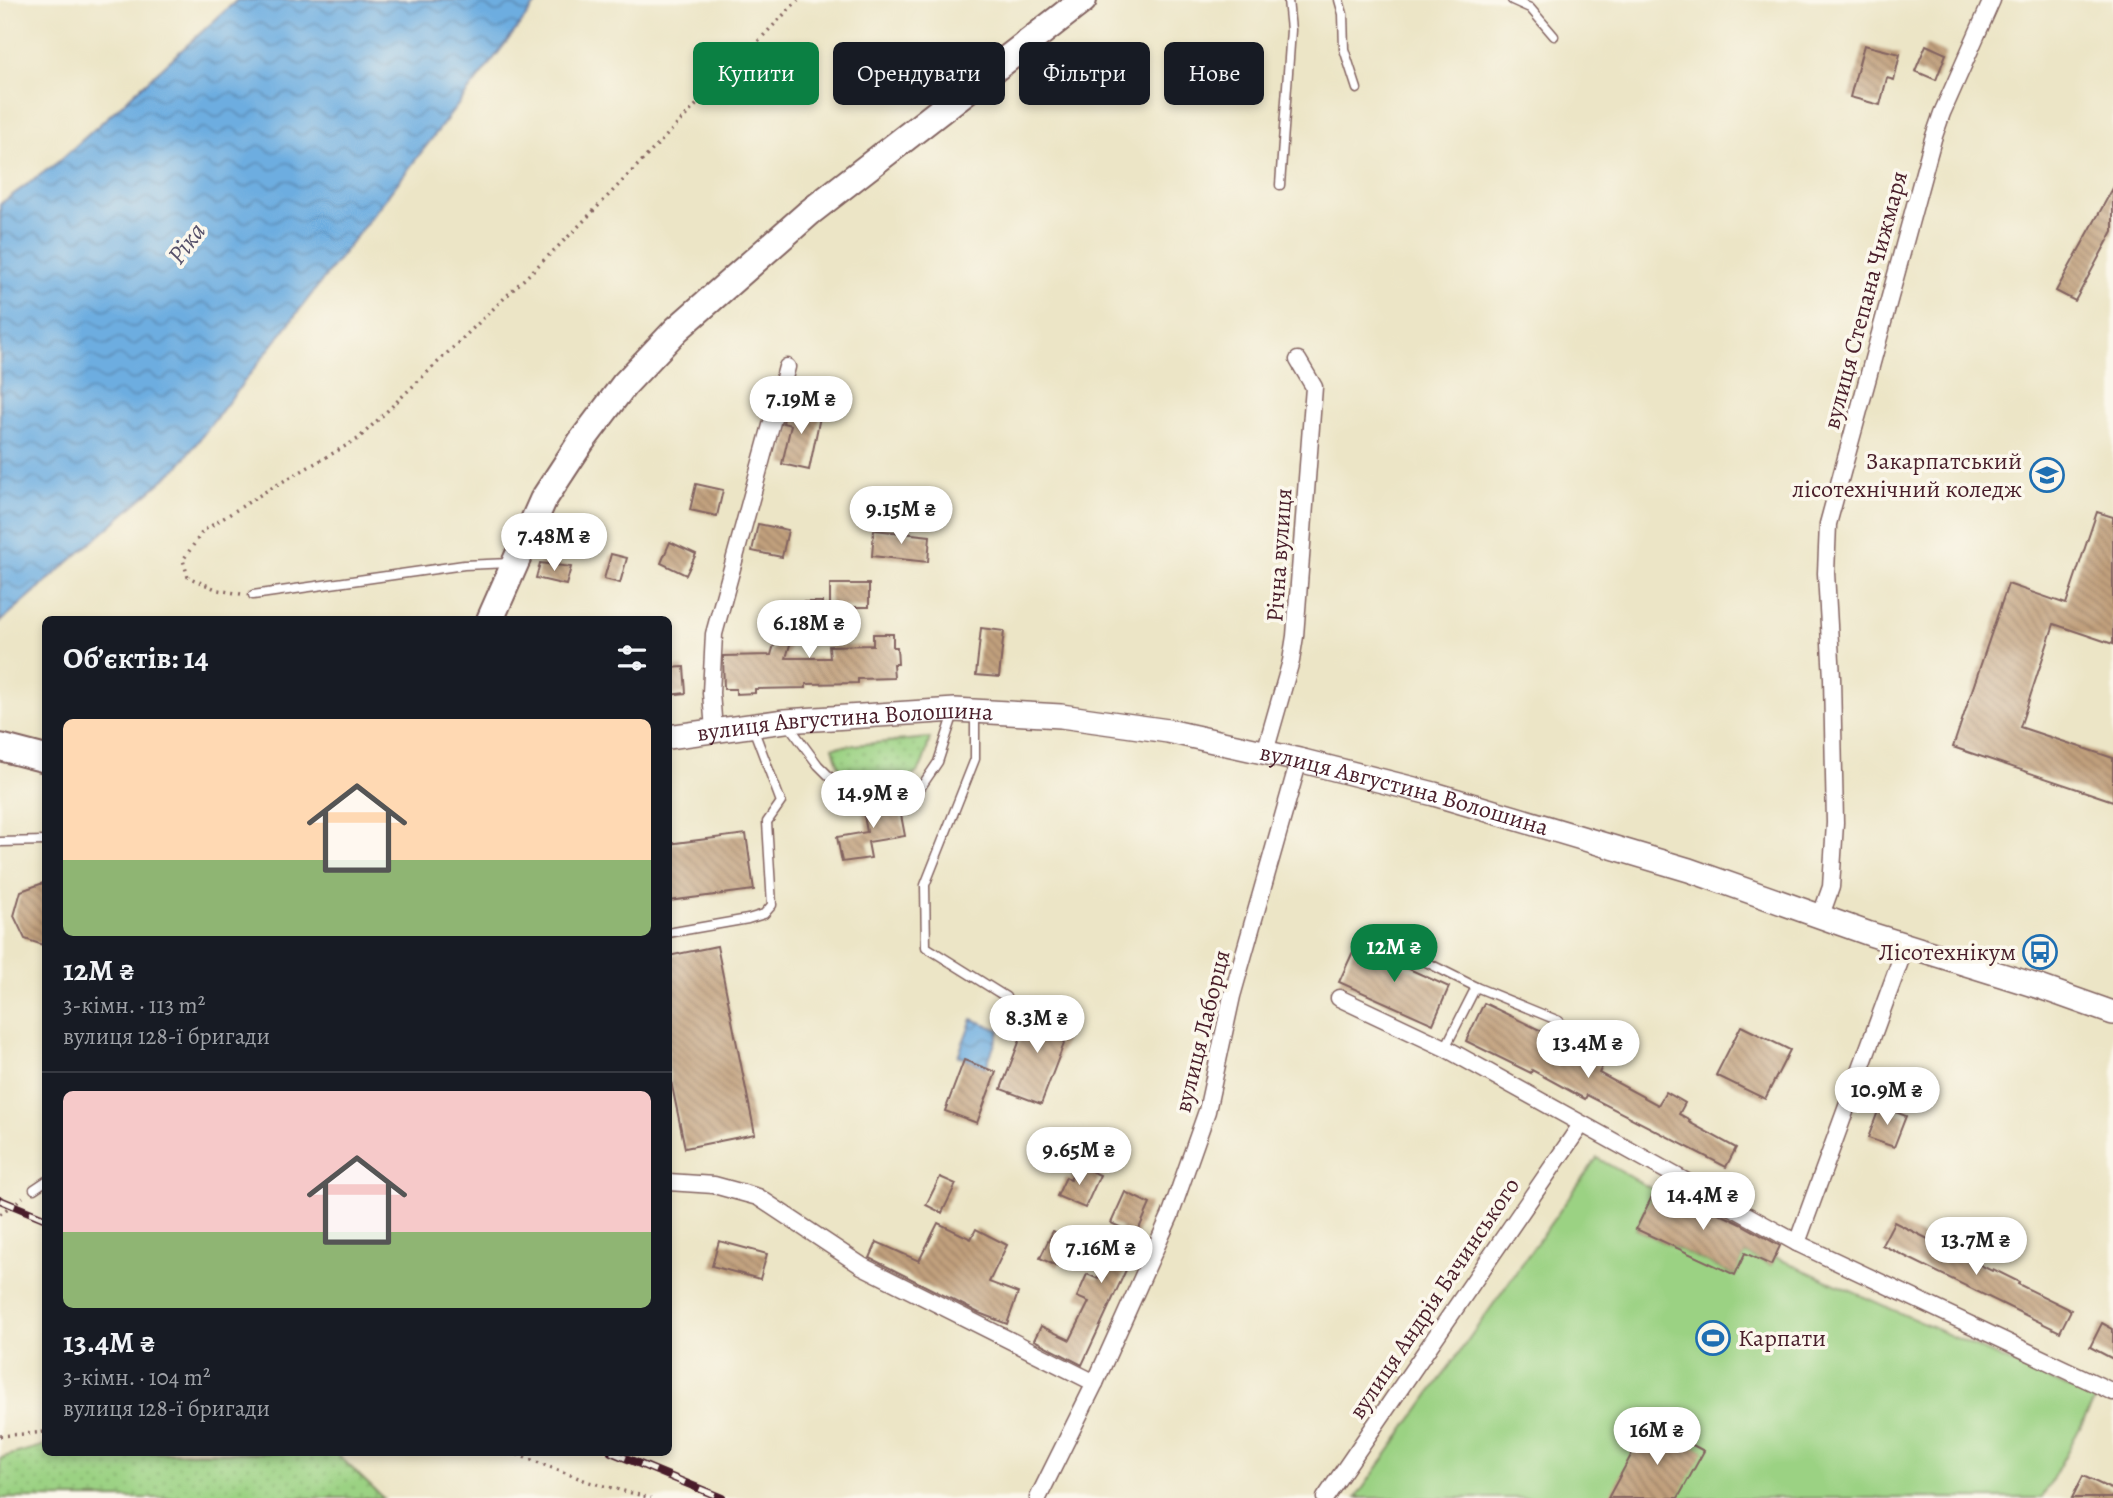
<!DOCTYPE html>
<html lang="uk">
<head>
<meta charset="utf-8">
<style>
	:root { --surface:#171b24; --page:#242831; --text:#f1f3f6; --muted:#9ea1a6; --line:#363941; --accent:#0b8043 }
	body { margin:0; font-family:Alegreya,serif; background:var(--page); color:var(--text); height:100vh; display:flex; flex-direction:column; font-size:26px; white-space:nowrap }
	* { box-sizing:border-box; margin:0 }
	p { font-size:23px; color:var(--muted) }
	.icon { flex:none; width:38px; height:38px; fill:none; stroke:currentColor; stroke-width:2; stroke-linecap:round; stroke-linejoin:round }
	.map { position:relative; flex:1; overflow:hidden }
	.sheet { position:absolute; left:42px; top:616px; width:630px; height:840px; display:flex; flex-direction:column; background:var(--surface); border-radius:10px; box-shadow:0 4px 10px #0003 }
	.sheet>* { flex:none }
	.banner { position:absolute; left:693px; top:42px; width:665px; height:63px; display:flex; gap:14px }
	.price { position:absolute; translate:-50% -60px; padding:0 16px; border-radius:24px; background:#fff; color:#222; font-size:23px; line-height:46px; filter:drop-shadow(0 2px 4px #0008) }
	.price::after { content:''; position:absolute; left:50%; top:42px; width:21px; height:16px; margin-left:-10px; background:inherit; clip-path:polygon(0 0,100% 0,50% 100%) }
	.price.current { background:var(--accent); color:#fff }
	ul { padding:0; list-style:none }
	li { display:grid; align-content:center; gap:14px; height:371px; padding:0 21px }
	li+li { border-top:2px solid var(--line) }
	li span { display:grid; place-items:center; height:217px; border-radius:10px; color:#555 }
	li>.icon { margin-inline-start:auto }
	span .icon { width:126px; height:126px; fill:#fffc; stroke-width:1 }
	li b { font-size:30px }
	h2 { display:flex; justify-content:space-between; align-items:center; height:84px; padding:0 21px; font-size:30px }
	.chip { padding:0 24px; border-radius:10px; background:var(--surface); box-shadow:0 4px 10px #0003; font-size:24px; line-height:63px }
	.chip.current { background:var(--accent); color:#fff }
	.map>svg:first-child { display:block }
</style>
</head>
<body>
<div class="map">
<svg width="2113" height="1498" viewBox="0 0 2113 1498">
	<defs>
		<pattern id="grass-dots" width="8" height="8" patternUnits="userSpaceOnUse" patternTransform="scale(1.75)"><rect width="8" height="8" fill="#9bd283"/><path d="M2 2h.1M6 6h.1" fill="none" stroke="#87b471" stroke-width="1.8" stroke-linecap="round"/></pattern>
		<pattern id="water-waves" width="16" height="10" patternUnits="userSpaceOnUse" patternTransform="scale(1.75)"><rect width="16" height="10" fill="#6dade0"/><path d="M0 5q4-4 8 0t8 0" fill="none" stroke="#5c8cb6"/></pattern>
		<pattern id="building-back-hatch" width="6" height="6" patternUnits="userSpaceOnUse" patternTransform="scale(1.75)"><rect width="6" height="6" fill="#c1a07d"/><path d="M-1 5l2 2M0 0l6 6M5-1l2 2" fill="none" stroke="#9f8267"/></pattern>
	</defs>
	<rect width="100%" height="100%" fill="#fbf7ec"/>
	<filter id="ink" filterUnits="userSpaceOnUse"><feTurbulence type="fractalNoise" baseFrequency=".0143" numOctaves="2"/><feDisplacementMap in="SourceGraphic" scale="14" xChannelSelector="R" yChannelSelector="G"/><feConvolveMatrix kernelMatrix="1 2 1 2 8 2 1 2 1" color-interpolation-filters="sRGB"/></filter>
	<filter id="wash" filterUnits="userSpaceOnUse"><feTurbulence type="fractalNoise" baseFrequency=".00686" numOctaves="4" result="noise"/><feDisplacementMap in="SourceGraphic" scale="28" xChannelSelector="R" yChannelSelector="G"/><feGaussianBlur stdDeviation="1.57" result="paint"/><feColorMatrix in="noise" values="0 0 0 0 0 0 0 0 0 0 0 0 0 0 0 0 0 1.4 0 .05"/><feComposite in="paint" operator="in"/></filter>
	<g filter="url(#wash)">
		<rect width="100%" height="100%" fill="#ece5c6"/>
		<!-- grass -->
		<g fill="url(#grass-dots)" stroke="#727857" stroke-width="2">
			<path d="M930,738C927,748 925,761 919,770C906,788 858,789 843,773C837,766 836,756 833,747Z"/>
			<path d="M45,1445L46,1452L336,1453L383,1498H0V1458Z"/>
		</g>
		<!-- pitch -->
		<path fill="#9bd283" stroke="#727857" stroke-width="2" d="M1597,1158L1655,1191L1636,1229L1734,1275L1745,1253L1771,1265L1775,1257L2095,1400L2042,1498H1356Z"/>
		<!-- water -->
		<g fill="url(#water-waves)" stroke="#5c6686" stroke-width="2">
			<path d="M237,0H539L178,467L0,622V204L58,162Z"/>
			<path d="M972,1019L1000,1030L986,1067L958,1056Z"/>
		</g>
		<g id="blocks">
			<!-- building -->
			<g fill="url(#building-back-hatch)">
				<path d="M1864,45L1900,54L1894,80L1887,78L1880,105L1850,97Z"/>
				<path d="M1926,45L1946,54L1936,80L1915,71Z"/>
				<path d="M2113,188V231L2075,301L2056,291Z"/>
				<path d="M787,405L821,412L809,470L782,464L791,425L783,423Z"/>
				<path d="M696,484L723,490L717,516L690,510Z"/>
				<path d="M2097,512L2113,517V644L2054,624L2020,727L2113,758V801L1953,747L2008,584L2066,604Z"/>
				<path d="M758,524L788,530L782,557L752,551Z"/>
				<path d="M874,530L930,536L928,562L872,556Z"/>
				<path d="M670,542L696,554L686,575L661,563Z"/>
				<path d="M611,554L627,558L620,583L604,579Z"/>
				<path d="M540,563L571,567L566,585L536,578Z"/>
				<rect x="830" y="584" width="39" height="23"/>
				<path d="M787,602H822V618H798L786,658H830L829,646L873,645V634H893V647H897L898,664H893L894,678L858,679V683L806,684V688L755,689V693L736,694V689H724L723,656L771,655L784,610H787Z"/>
				<path d="M981,628L1004,631L999,677L976,675Z"/>
				<path d="M684,667L686,693L668,695V668Z"/>
				<path d="M898,799L905,836L868,842L871,858L842,862L837,837L867,832L862,804Z"/>
				<path d="M746,834L754,890L668,901V844Z"/>
				<path d="M46,882V946L25,939L14,916L21,891Z"/>
				<path d="M1356,945L1449,987L1433,1024L1339,982Z"/>
				<path d="M717,946L755,1134L685,1148L668,1067V956Z"/>
				<path d="M1484,1003L1550,1035L1548,1038L1602,1067L1599,1073L1658,1105L1666,1092L1685,1103L1679,1114L1690,1120L1689,1122L1736,1148L1726,1167L1587,1095L1585,1099L1532,1070L1531,1073L1466,1041Z"/>
				<path d="M1033,1006L1073,1020L1041,1104L1001,1089Z"/>
				<path d="M1741,1026L1790,1050L1765,1099L1716,1075Z"/>
				<path d="M964,1060L996,1072L977,1123L945,1111Z"/>
				<path d="M1880,1106L1906,1116L1894,1147L1868,1138Z"/>
				<path d="M1077,1165L1100,1175L1085,1208L1057,1196L1066,1177L1070,1180Z"/>
				<path d="M940,1177L956,1184L942,1213L926,1205Z"/>
				<path d="M1658,1184L1741,1224L1780,1246L1771,1265L1745,1253L1735,1275L1636,1229Z"/>
				<path d="M1125,1192L1150,1204L1133,1242L1138,1244L1082,1365L1034,1340L1041,1326L1070,1340L1089,1302L1077,1297L1087,1274L1098,1279L1122,1228L1111,1223Z"/>
				<path d="M1894,1222L1992,1271L1993,1269L2019,1282L2018,1284L2071,1310L2060,1332L1882,1245Z"/>
				<path d="M938,1223L971,1239L976,1229L1007,1245L989,1282L1018,1293L1007,1324L979,1313L870,1258L877,1242L919,1261Z"/>
				<path d="M1053,1231L1070,1240L1058,1267L1040,1258Z"/>
				<path d="M719,1241L767,1254L760,1279L712,1266Z"/>
				<path d="M2102,1323L2113,1329V1359L2090,1347Z"/>
				<path d="M1649,1422L1704,1451L1678,1498H1608Z"/>
				<path d="M2083,1476L2113,1490V1498H2072Z"/>
			</g>
		</g>
	</g>
	<g filter="url(#ink)">
		<use href="#blocks" fill-opacity="0" stroke="#836461" stroke-width="2"/>
		<g fill="none" stroke-linecap="round" stroke-linejoin="round">
			<!-- lane casing -->
			<g stroke="#836461" stroke-width="11">
				<g id="lane">
					<path d="M1339,0L1343,14L1344,49L1357,89"/>
					<path d="M1512,0L1530,8L1554,36"/>
					<path d="M1280,185L1291,30L1288,0"/>
					<path d="M253,595L464,565L510,563"/>
					<path d="M975,714V759L925,885L926,947L1006,997"/>
					<path d="M787,723L818,765L852,799L919,790L938,762L954,713"/>
					<path d="M0,842L46,841"/>
					<path d="M668,933L748,919L764,914L772,905L767,822L781,802L753,728"/>
					<path d="M1374,936L1476,987L1559,1021"/>
					<path d="M1445,1048L1476,987"/>
					<path d="M34,1189L46,1181"/>
				</g>
			</g>
			<!-- street casing -->
			<g stroke="#836461" stroke-width="19">
				<g id="street">
					<path d="M714,730L711,693L714,634L787,367"/>
					<path d="M1265,752L1291,661L1295,636L1314,387L1298,360"/>
					<path d="M1821,915L1831,887L1835,823L1832,678L1826,573L1828,524L1933,139L1942,113L1992,0"/>
					<path d="M1339,998L1445,1048L1797,1243L2113,1392"/>
					<path d="M668,1182L714,1185L758,1197L862,1266L1095,1383"/>
					<path d="M1797,1243L1906,945"/>
					<path d="M1038,1498L1095,1383L1170,1216L1207,1111L1232,996L1299,760"/>
					<path d="M1325,1498L1581,1125"/>
				</g>
			</g>
			<!-- secondary casing -->
			<g stroke="#836461" stroke-width="26">
				<g id="secondary">
					<path id="s1" d="M668,737L785,721L955,710L1061,716L1168,731L1299,760L1434,794L1689,870L1870,934L2040,987L2113,1013"/>
				</g>
			</g>
			<!-- primary casing -->
			<g stroke="#836461" stroke-width="30">
				<g id="primary">
					<path d="M490,620L543,500L581,442L624,385L677,329L810,212L1083,0"/>
					<path d="M0,747L46,759"/>
				</g>
			</g>
			<!-- path -->
			<g stroke="#836461" stroke-width="3.5" stroke-dasharray="2 5" stroke-linecap="butt">
				<path d="M241,594L218,590L188,577L183,560L203,531L268,490L358,439L572,233L798,0"/>
				<path d="M0,1214L23,1197"/>
				<path d="M0,1436L46,1432"/>
				<path d="M511,1452L589,1482L651,1498"/>
			</g>
			<!-- lane -->
			<use href="#lane" stroke="#fff" stroke-width="8"/>
			<!-- street -->
			<use href="#street" stroke="#fff" stroke-width="16"/>
			<!-- secondary -->
			<use href="#secondary" stroke="#fff" stroke-width="23"/>
			<!-- primary -->
			<use href="#primary" stroke="#fff" stroke-width="26"/>
			<!-- rail casing -->
			<g stroke="#4a1f2b" stroke-width="8">
				<g id="rail">
					<path d="M0,1200L46,1219"/>
					<path d="M611,1452L722,1498"/>
				</g>
			</g>
			<!-- rail -->
			<use href="#rail" stroke="#fbf7ec" stroke-width="5" stroke-dasharray="16" stroke-linecap="butt"/>
		</g>
	</g>
	<!-- icons -->
	<defs>
		<g id="university-ring" transform="scale(1.75)"><circle r="9.5" fill="#fbf7ec" stroke="#1f6fb2" stroke-width="1.5"/><path d="M0-5L7-2L0 1L-7-2ZM-4 1L0 2.5L4 1V4Q0 6-4 4Z" fill="#1f6fb2"/></g>
		<g id="bus-ring" transform="scale(1.75)"><circle r="9.5" fill="#fbf7ec" stroke="#1f6fb2" stroke-width="1.5"/><path d="M-5-6H5V4H4V6H2V4H-2V6H-4V4H-5ZM-3.5-4V0h7V-4ZM-3.5 1.2v1.5H-2V1.2ZM2 1.2v1.5H3.5V1.2Z" fill="#1f6fb2"/></g>
		<g id="stadium-ring" transform="scale(1.75)"><circle r="9.5" fill="#fbf7ec" stroke="#1f6fb2" stroke-width="1.5"/><path d="M0-5a6.5 5 0 1 0 0 10a6.5 5 0 1 0 0-10ZM-3.5-1.8h7v3.6h-7Z" fill="#1f6fb2"/></g>
	</defs>
	<g fill-rule="evenodd">
		<use href="#university-ring" x="2047" y="475"/>
		<use href="#bus-ring" x="2040" y="952"/>
		<use href="#stadium-ring" x="1713" y="1338"/>
	</g>
	<g text-anchor="middle" stroke-width="7" stroke-linejoin="round" paint-order="stroke">
		<!-- street labels -->
		<g font-size="24" fill="#4a1f2b" stroke="#fbf7ec">
			<text transform="translate(1865 300) rotate(-75)" y="8">вулиця Степана Чижмаря</text>
			<text transform="translate(1279 555) rotate(-86)" y="8">Річна вулиця</text>
			<text dy="8" stroke="none"><textPath href="#s1" startOffset="178">вулиця Августина Волошина</textPath></text>
			<text dy="8" stroke="none"><textPath href="#s1" startOffset="746">вулиця Августина Волошина</textPath></text>
			<text transform="translate(1202 1031) rotate(-76)" y="8">вулиця Лаборця</text>
			<text transform="translate(1434 1298) rotate(-56)" y="8">вулиця Андрія Бачинського</text>
		</g>
		<!-- poi labels -->
		<g font-size="24" fill="#4a1f2b" stroke="#fbf7ec" text-anchor="end">
			<text x="2022" y="469">Закарпатський<tspan x="2022" dy="28">лісотехнічний коледж</tspan></text>
			<text x="2016" y="960">Лісотехнікум</text>
			<text x="1738" y="1346" text-anchor="start">Карпати</text>
		</g>
		<!-- water labels -->
		<g font-size="26" font-style="italic" fill="#56516a" stroke="#fbf7ec">
			<text transform="translate(186 243) rotate(-53)" y="9">Ріка</text>
		</g>
	</g>
</svg>
<b class="price" style="left:801px;top:436px">7.19M ₴</b>
<b class="price" style="left:901px;top:546px">9.15M ₴</b>
<b class="price" style="left:554px;top:573px">7.48M ₴</b>
<b class="price" style="left:809px;top:660px">6.18M ₴</b>
<b class="price" style="left:873px;top:830px">14.9M ₴</b>
<b class="price current" style="left:1394px;top:984px">12M ₴</b>
<b class="price" style="left:1037px;top:1055px">8.3M ₴</b>
<b class="price" style="left:1588px;top:1080px">13.4M ₴</b>
<b class="price" style="left:1887px;top:1127px">10.9M ₴</b>
<b class="price" style="left:1079px;top:1187px">9.65M ₴</b>
<b class="price" style="left:1703px;top:1232px">14.4M ₴</b>
<b class="price" style="left:1976px;top:1277px">13.7M ₴</b>
<b class="price" style="left:1101px;top:1285px">7.16M ₴</b>
<b class="price" style="left:1657px;top:1467px">16M ₴</b>
<div class="banner">
<a class="chip current">Купити</a>
<a class="chip">Орендувати</a>
<a class="chip">Фільтри</a>
<a class="chip">Нове</a>
</div>
<section class="sheet">
<h2>Об’єктів: 14<svg class="icon" aria-label="filters" viewBox="0 0 24 24"><path d="M4 7h16M4 17h16"/><circle cx="9" cy="7" r="2"/><circle cx="15" cy="17" r="2"/></svg></h2>
<ul>
<li><span style="background:linear-gradient(#ffd9b3 65%,#8fb573 0)"><svg class="icon" aria-label="home" viewBox="0 0 24 24"><path d="M3 11l9-7 9 7M6 9v11h12V9"/></svg></span><div><b>12M ₴</b><p>3-кімн. · 113 m²</p><p>вулиця 128-ї бригади</p></div></li>
<li><span style="background:linear-gradient(#f6c9c9 65%,#8fb573 0)"><svg class="icon" aria-label="home" viewBox="0 0 24 24"><path d="M3 11l9-7 9 7M6 9v11h12V9"/></svg></span><div><b>13.4M ₴</b><p>3-кімн. · 104 m²</p><p>вулиця 128-ї бригади</p></div></li>
</ul>
</section>
</div>
</body>
</html>
